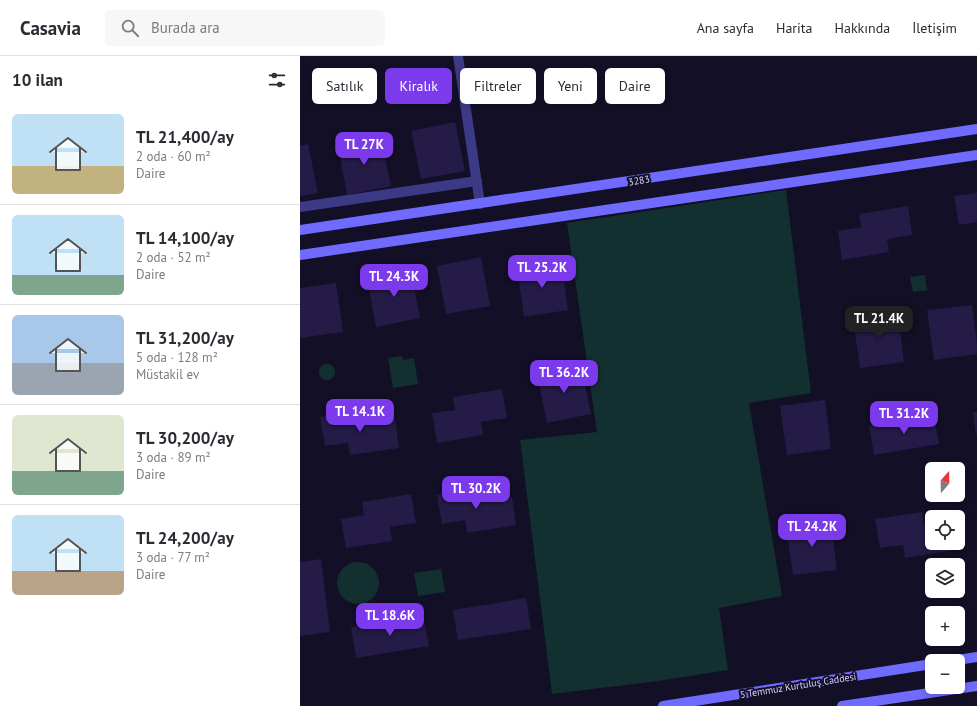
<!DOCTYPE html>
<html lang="tr">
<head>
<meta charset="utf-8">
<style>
	:root { --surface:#fff; --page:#f7f7f7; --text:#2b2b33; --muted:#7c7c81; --line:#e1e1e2; --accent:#7c3aed }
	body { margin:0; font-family:"PT Sans",sans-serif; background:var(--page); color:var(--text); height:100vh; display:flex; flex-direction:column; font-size:15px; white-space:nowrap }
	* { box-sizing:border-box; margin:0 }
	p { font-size:13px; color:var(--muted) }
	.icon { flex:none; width:22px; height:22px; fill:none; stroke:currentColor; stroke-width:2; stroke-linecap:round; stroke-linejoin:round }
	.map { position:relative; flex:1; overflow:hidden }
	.details { display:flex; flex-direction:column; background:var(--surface); width:300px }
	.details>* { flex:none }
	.banner { position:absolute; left:12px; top:12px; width:380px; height:36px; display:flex; gap:8px }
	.needle { width:26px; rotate:20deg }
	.buttons { position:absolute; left:625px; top:406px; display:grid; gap:8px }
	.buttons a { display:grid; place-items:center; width:40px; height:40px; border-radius:6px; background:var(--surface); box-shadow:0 2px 6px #0003; font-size:20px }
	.price { position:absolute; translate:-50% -34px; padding:0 9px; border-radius:8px; background:var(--accent); color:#fff; font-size:13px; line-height:26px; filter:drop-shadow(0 1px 2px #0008) }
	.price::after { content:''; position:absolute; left:50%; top:24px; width:12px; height:9px; margin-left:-6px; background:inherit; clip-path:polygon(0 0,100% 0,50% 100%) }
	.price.selected { background:#222; color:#fff }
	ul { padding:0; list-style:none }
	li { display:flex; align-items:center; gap:12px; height:100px; padding:0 12px }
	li+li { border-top:1px solid var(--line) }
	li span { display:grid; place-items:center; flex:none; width:112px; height:80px; border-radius:6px; color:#555 }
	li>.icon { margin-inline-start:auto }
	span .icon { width:48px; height:48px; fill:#fffc; stroke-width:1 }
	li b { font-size:17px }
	h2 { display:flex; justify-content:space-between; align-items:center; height:48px; padding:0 12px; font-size:17px }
	.pill { padding:0 14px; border-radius:6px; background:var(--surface); box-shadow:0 2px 6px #0003; font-size:14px; line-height:36px }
	.pill.selected { background:var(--accent); color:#fff }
	header { display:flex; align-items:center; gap:24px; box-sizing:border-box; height:56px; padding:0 20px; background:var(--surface); border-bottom:1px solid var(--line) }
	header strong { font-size:19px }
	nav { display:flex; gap:22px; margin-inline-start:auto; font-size:14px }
	.search { width:280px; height:36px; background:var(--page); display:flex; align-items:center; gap:10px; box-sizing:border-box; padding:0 14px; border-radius:6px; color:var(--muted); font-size:15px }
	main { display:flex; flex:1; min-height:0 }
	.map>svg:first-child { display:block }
</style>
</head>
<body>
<header>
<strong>Casavia</strong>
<div class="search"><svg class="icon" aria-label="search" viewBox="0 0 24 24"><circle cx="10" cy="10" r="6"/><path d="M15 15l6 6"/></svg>Burada ara</div>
<nav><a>Ana sayfa</a><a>Harita</a><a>Hakkında</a><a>İletişim</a></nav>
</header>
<main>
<section class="details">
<h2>10 ilan<svg class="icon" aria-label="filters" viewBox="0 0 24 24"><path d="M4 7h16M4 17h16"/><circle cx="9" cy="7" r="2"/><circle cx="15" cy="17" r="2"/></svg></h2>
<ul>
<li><span style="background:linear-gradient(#bfe0f5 65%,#c2b280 0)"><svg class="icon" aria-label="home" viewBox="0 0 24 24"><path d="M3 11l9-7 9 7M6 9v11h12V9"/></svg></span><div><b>TL 21,400/ay</b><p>2 oda · 60 m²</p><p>Daire</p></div></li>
<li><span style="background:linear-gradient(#bfe0f5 75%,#7fa58c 0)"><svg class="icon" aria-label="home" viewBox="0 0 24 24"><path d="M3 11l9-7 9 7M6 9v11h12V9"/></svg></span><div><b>TL 14,100/ay</b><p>2 oda · 52 m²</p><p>Daire</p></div></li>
<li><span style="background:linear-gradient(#a9c7e8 60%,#9aa5b1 0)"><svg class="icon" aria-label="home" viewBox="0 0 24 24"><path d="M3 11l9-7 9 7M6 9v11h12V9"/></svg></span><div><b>TL 31,200/ay</b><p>5 oda · 128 m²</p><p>Müstakil ev</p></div></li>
<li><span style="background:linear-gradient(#dfe7d0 70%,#7fa58c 0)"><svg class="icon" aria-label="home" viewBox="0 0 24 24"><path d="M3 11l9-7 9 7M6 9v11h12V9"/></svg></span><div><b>TL 30,200/ay</b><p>3 oda · 89 m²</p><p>Daire</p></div></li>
<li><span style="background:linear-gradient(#bfe0f5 70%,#b9a48a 0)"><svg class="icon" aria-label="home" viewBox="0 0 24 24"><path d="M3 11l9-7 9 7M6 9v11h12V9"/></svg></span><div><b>TL 24,200/ay</b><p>3 oda · 77 m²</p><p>Daire</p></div></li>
</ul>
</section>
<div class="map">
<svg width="677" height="650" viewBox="0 0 677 650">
	<rect width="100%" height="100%" fill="#130f26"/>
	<!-- green -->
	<g fill="#12302f">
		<path d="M486,134L511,337L449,347L482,540L419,552L428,614L358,625L252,638L220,384L297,376L267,167Z"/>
		<path d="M625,219L627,234L613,236L610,221Z"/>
		<path d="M102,300L103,304L114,302L118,328L93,332L88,302Z"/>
		<circle cx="27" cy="316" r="8"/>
		<path d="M662,405L665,421L658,422V413H649L648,407Z"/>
		<circle cx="58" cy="527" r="21"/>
		<path d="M141,513L145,536L118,540L114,517Z"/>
	</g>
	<!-- building -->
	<g fill="#241b47">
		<path d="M155,66L165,115L121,123L111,75Z"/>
		<path d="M81,82L91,130L47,139L38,90Z"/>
		<path d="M8,88L18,137L0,140V90Z"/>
		<path d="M677,137V166L659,169L654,140Z"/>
		<path d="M608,150L612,179L587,183L589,196L542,204L538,175L561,171L559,158Z"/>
		<path d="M181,201L190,250L146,258L137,210Z"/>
		<path d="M261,205L268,254L224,261L217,211Z"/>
		<path d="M111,213L120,262L76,271L67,222Z"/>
		<path d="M36,227L43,276L0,282V232Z"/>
		<path d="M672,249L677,288V298L634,304L627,254Z"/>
		<path d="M598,257L604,306L560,312L553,263Z"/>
		<path d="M281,310L291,358L247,367L237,318Z"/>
		<path d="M202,333L207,362L181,366L183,379L137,387L132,357L155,354L153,341Z"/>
		<path d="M525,344L531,393L487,399L480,350Z"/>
		<path d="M67,354L69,367L95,363L99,392L50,399L48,387L25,390L20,361Z"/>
		<path d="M673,356H677V378H676Z"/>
		<path d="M634,359L639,388L574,399L569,369Z"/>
		<path d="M184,431L186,445L212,441L216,469L167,477L165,464L142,468L137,439Z"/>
		<path d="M111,438L116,467L90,471L92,485L46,492L41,463L64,459L62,446Z"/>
		<path d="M622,456L624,469L632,468V487H653L654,494L605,502L603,489L580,492L575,463Z"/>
		<path d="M531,464L537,514L493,519L486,470Z"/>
		<path d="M21,503L30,576L0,580V506Z"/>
		<path d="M226,542L231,573L158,584L153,554Z"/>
		<path d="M123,559L129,590L56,602L51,571Z"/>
	</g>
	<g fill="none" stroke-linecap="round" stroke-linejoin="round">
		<!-- street -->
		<g stroke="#3d3a85" stroke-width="10">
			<path d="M158,0L180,148"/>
			<path d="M0,151L177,125"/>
		</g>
		<!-- secondary -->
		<g stroke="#6f6bff" stroke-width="10">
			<path d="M0,174L677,73"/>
			<path d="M0,199L677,99"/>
			<path d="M651,605L677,601"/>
			<path d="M363,650L632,608"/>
			<path d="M542,650L677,630"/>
		</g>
	</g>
	<g text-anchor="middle" stroke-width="4" stroke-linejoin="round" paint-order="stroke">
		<!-- street labels -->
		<g font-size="10" fill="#d9d4ff" stroke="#130f26">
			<text transform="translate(339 124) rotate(-9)" y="4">3283</text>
			<text transform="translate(498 629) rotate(-9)" y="4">5 Temmuz Kurtuluş Caddesi</text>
		</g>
	</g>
</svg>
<div class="buttons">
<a><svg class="needle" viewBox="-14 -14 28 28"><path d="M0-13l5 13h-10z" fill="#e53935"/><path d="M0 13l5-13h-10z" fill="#7c7c81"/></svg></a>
<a><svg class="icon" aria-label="locate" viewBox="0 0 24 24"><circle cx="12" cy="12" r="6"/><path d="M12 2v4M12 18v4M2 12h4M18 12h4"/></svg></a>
<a><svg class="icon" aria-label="layers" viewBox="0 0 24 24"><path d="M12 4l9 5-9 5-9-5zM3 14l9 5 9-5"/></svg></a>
<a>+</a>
<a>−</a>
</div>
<b class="price" style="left:64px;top:110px">TL 27K</b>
<b class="price" style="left:242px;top:233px">TL 25.2K</b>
<b class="price" style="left:94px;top:242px">TL 24.3K</b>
<b class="price selected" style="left:579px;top:284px">TL 21.4K</b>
<b class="price" style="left:264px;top:338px">TL 36.2K</b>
<b class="price" style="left:60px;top:377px">TL 14.1K</b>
<b class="price" style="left:604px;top:379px">TL 31.2K</b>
<b class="price" style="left:176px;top:454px">TL 30.2K</b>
<b class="price" style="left:512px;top:492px">TL 24.2K</b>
<b class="price" style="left:90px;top:581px">TL 18.6K</b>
<div class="banner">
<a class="pill">Satılık</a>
<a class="pill selected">Kiralık</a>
<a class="pill">Filtreler</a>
<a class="pill">Yeni</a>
<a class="pill">Daire</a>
</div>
</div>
</main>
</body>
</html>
